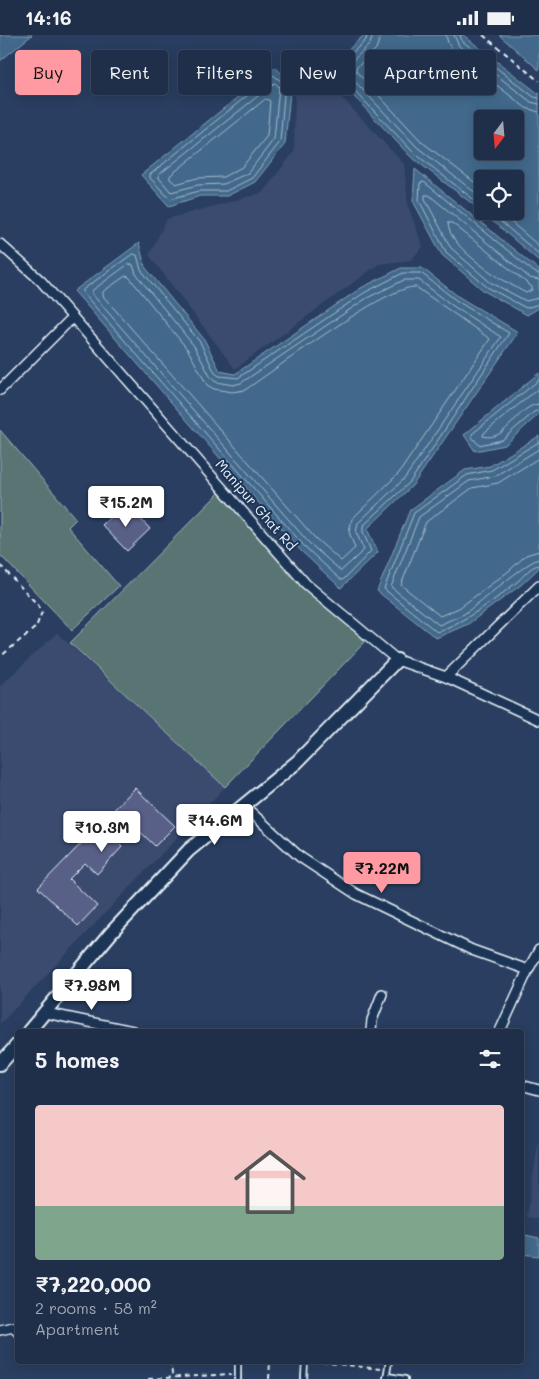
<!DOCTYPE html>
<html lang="en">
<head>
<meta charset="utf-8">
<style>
	:root { --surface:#1f2e49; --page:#2c3a53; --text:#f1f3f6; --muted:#a1a8b4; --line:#3c4a61; --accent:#ff9aa2 }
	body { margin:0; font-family:Mali,sans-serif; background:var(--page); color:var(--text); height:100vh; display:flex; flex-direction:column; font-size:19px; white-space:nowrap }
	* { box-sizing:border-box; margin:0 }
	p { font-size:16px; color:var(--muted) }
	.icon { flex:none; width:28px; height:28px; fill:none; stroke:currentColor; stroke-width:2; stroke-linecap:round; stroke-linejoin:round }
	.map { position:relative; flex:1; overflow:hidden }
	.side { position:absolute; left:15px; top:994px; width:509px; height:335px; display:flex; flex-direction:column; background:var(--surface); border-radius:5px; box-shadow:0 2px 12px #0003,0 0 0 1px var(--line) }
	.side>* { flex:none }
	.top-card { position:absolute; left:15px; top:15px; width:510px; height:45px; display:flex; gap:10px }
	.needle { width:32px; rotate:196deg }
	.fabs { position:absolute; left:474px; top:75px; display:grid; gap:10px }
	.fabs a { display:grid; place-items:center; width:50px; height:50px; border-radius:5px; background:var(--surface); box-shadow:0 2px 12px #0003,0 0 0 1px var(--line); font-size:25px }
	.price { position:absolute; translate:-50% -42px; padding:0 11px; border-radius:5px; background:#fff; color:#222; font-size:16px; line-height:32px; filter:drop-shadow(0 1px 2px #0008) }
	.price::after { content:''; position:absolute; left:50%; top:30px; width:15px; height:11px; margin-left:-8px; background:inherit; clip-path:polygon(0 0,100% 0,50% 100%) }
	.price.selected { background:var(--accent); color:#111 }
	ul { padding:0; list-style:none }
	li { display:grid; align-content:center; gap:10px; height:265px; padding:0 20px }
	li+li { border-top:1px solid var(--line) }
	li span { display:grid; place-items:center; height:155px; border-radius:5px; color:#555 }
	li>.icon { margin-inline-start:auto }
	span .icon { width:90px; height:90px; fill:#fffc; stroke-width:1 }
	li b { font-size:21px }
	h2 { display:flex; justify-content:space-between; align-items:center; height:60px; padding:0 20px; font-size:21px }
	.tag { padding:0 18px; border-radius:5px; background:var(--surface); box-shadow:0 2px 12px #0003,0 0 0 1px var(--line); font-size:18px; line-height:45px }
	.tag.selected { background:var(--accent); color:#111 }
	.status { display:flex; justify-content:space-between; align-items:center; height:35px; padding:0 25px; background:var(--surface); direction:ltr }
	.status svg { height:14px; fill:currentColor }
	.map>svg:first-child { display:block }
</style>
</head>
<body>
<div class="status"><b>14:16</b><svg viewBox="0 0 49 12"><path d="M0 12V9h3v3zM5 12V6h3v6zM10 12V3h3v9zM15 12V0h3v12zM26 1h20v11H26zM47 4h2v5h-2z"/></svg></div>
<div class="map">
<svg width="539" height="1344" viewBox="0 0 539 1344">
	<rect width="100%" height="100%" fill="#293e61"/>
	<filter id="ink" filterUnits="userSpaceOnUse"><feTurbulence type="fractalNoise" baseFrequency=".02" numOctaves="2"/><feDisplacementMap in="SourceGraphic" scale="10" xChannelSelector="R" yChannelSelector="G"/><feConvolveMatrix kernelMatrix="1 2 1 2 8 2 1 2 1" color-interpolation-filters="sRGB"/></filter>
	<g filter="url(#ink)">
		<!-- built -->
		<g fill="#3b4b6f">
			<path d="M320,39L404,129L408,171L423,212L411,225L379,229L235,334L149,220L167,184L262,158L294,117L295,47Z"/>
			<path d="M57,598L225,752L0,989V651Z"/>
			<path d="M539,1103V1184L527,1182Z"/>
		</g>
		<!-- green -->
		<g fill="#587573" stroke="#a0b3b6">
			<path d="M0,395L76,484L68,492L119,551L72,595L0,520Z"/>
			<path d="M223,454L305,549L348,584L365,607L225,752L70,608Z"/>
		</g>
		<!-- water -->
		<g fill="#43698b" stroke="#859fb7" fill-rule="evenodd">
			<path d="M0,0H32L0,26Z"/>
			<path d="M364,0H463L539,59V226L470,167L410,121L328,34ZM482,84H515V116H482ZM482,144H515V176H482Z"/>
			<path d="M499,0H539V35Z"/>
			<path d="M275,32L291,47L285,109L255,147L227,161H200L169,171L141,140Z"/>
			<path d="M415,134L539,235V273L527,280L484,256L442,220L413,166Z"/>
			<path d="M139,208L145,232L204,304L220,336L235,339L361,253L401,233H422L459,262L518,297L413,450L367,494L378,517L341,553L301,516L74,256Z"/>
			<path d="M539,338V379L505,410L475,416L464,400Z"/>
			<path d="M539,401V533L521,550L468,589L436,603L377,556L410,475L465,435L490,431Z"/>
			<path d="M521,1199L539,1203V1221L521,1219Z"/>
		</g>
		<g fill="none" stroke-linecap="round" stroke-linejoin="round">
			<!-- shore -->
			<g stroke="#a6bbcc" stroke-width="1">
				<path d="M367,0L366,5L337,32L336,36L413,117L482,171"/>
				<path d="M373,0L370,9L345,33V36L417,112L482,163"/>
				<path d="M381,0L376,14L356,33V36L422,107L482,153"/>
				<path d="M446,0L448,8L453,16L526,73L539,77"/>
				<path d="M454,0L459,11L531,67L539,69"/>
				<path d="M460,0L462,6L534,62L539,63"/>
				<path d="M273,40L285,49L280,107L252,143L226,156H199L170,164L150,143V140Z"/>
				<path d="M275,48L279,52L274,104L248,138L224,149L198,150L171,157L159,143V140Z"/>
				<path d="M266,64L270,66L267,101L242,132L223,142L197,143L176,149L170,144V141Z"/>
				<path d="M488,176L539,219"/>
				<path d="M498,176L539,211"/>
				<path d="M448,188H452L532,252V255L526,258C505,247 448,214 448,188Z"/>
				<path d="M133,219L137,220L141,235L200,307L215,338L219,341L238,343L364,258L403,238H421L457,266L509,298L410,447L363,491V497L371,516L343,545L340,544L305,512L83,258V255Z"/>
				<path d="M129,229L133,230L136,239L194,311L211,343L216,347L233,350L241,348L367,263L404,245H419L453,271L501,302L405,443L358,488L356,497L364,515L341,536L309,508L92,259V256Z"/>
				<path d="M539,239L534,237L424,147L420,148L419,165L446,217L487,252L526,273L539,269"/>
				<path d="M126,241L129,242L188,315L207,350L214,354L232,357L245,355C276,334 387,250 416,252L490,304L399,438L352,484L349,497L355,513L341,526L315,503L103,261V257Z"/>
				<path d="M539,245L530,243L429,160H425V164L451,213L490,247L526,266L539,263"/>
				<path d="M539,345L472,399V402L479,410L502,405L534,377L539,375"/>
				<path d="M539,353L484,398L483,401C507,408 517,370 539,369"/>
				<path d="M539,407L492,435L467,440L414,478L384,554L437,597C467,585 493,567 518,546C524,541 530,531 539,530"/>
				<path d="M539,414L495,441L469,446L419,482L391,552L439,590C447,586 456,583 464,579C477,570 530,524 539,524"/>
				<path d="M539,423L498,448L472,453L426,487L401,550L440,581L459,573L509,536L526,520L539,516"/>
			</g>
		</g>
		<!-- building -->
		<g fill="#586087" stroke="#e8f1f8">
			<path d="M123,471L132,481L135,478L150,494L127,516L102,490Z"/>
			<path d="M135,753L175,791L155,811L127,784L111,801L122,812L97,839L85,828L69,844L97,871L78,891L38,853Z"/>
		</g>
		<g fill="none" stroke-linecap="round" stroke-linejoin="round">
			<!-- lane casing -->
			<g stroke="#e8f1f8" stroke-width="8">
				<g id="lane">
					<path d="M238,1326V1344"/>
					<path d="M387,1341L405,1344"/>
					<path d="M304,1344L305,1326"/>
					<path d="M386,1344L389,1326"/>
				</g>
			</g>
			<!-- street casing -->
			<g stroke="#e8f1f8" stroke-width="12">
				<g id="street">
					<path d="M0,209L41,246L306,549L397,625L446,642L539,685"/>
					<path d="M0,355L72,283"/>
					<path d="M446,642L539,551"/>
					<path d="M243,770L300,822L356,859L472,915L528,935"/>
					<path d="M46,978L133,996"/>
					<path d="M371,996L372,985L382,959"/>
					<path d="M500,996L528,935L539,915"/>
					<path d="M521,1050L539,1055"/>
					<path d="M0,1295L13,1292L18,1297"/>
				</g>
			</g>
			<!-- secondary casing -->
			<g stroke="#e8f1f8" stroke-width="16">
				<g id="secondary">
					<path d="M29,996L111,898L189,815L297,727L397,625"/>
					<path d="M0,1029L18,1009"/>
				</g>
			</g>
			<!-- path -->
			<g stroke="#e8f1f8" stroke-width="2" stroke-dasharray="5 4" stroke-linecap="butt">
				<path d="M483,0L539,46"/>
				<path d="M0,530L38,570L42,577L36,592L0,622"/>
				<path d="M170,1326L173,1344"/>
				<path d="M313,1326L380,1334"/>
				<path d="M148,1344L231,1339"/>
				<path d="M269,1344L270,1326"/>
			</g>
			<!-- lane -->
			<use href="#lane" stroke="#1d3557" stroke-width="4.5"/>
			<!-- street -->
			<use href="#street" stroke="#1d3557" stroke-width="9"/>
			<!-- secondary -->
			<use href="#secondary" stroke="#1d3557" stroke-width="12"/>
		</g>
	</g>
	<g text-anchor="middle" stroke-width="4" stroke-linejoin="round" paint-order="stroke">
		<!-- street labels -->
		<g font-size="14" fill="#e8f1f8" stroke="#1d3557">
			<text transform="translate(256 470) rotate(49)" y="5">Manipur Ghat Rd</text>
		</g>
	</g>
</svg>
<div class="fabs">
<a><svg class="needle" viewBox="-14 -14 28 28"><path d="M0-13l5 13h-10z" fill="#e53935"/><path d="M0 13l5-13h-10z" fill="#a1a8b4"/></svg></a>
<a><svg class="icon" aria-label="locate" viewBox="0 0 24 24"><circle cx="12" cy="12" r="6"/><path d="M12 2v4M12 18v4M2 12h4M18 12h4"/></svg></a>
</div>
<b class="price" style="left:126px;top:493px">₹15.2M</b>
<b class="price" style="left:215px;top:811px">₹14.6M</b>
<b class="price" style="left:102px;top:818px">₹10.3M</b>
<b class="price selected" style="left:382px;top:859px">₹7.22M</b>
<b class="price" style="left:92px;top:976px">₹7.98M</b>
<div class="top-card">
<a class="tag selected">Buy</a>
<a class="tag">Rent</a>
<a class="tag">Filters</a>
<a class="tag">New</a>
<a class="tag">Apartment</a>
</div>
<section class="side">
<h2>5 homes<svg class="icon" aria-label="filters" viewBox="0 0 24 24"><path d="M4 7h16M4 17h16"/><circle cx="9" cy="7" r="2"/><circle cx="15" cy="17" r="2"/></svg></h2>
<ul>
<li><span style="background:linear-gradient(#f6c9c9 65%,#7fa58c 0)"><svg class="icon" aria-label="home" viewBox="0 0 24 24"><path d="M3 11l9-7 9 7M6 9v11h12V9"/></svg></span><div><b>₹7,220,000</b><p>2 rooms · 58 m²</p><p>Apartment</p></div></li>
</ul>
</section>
</div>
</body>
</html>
